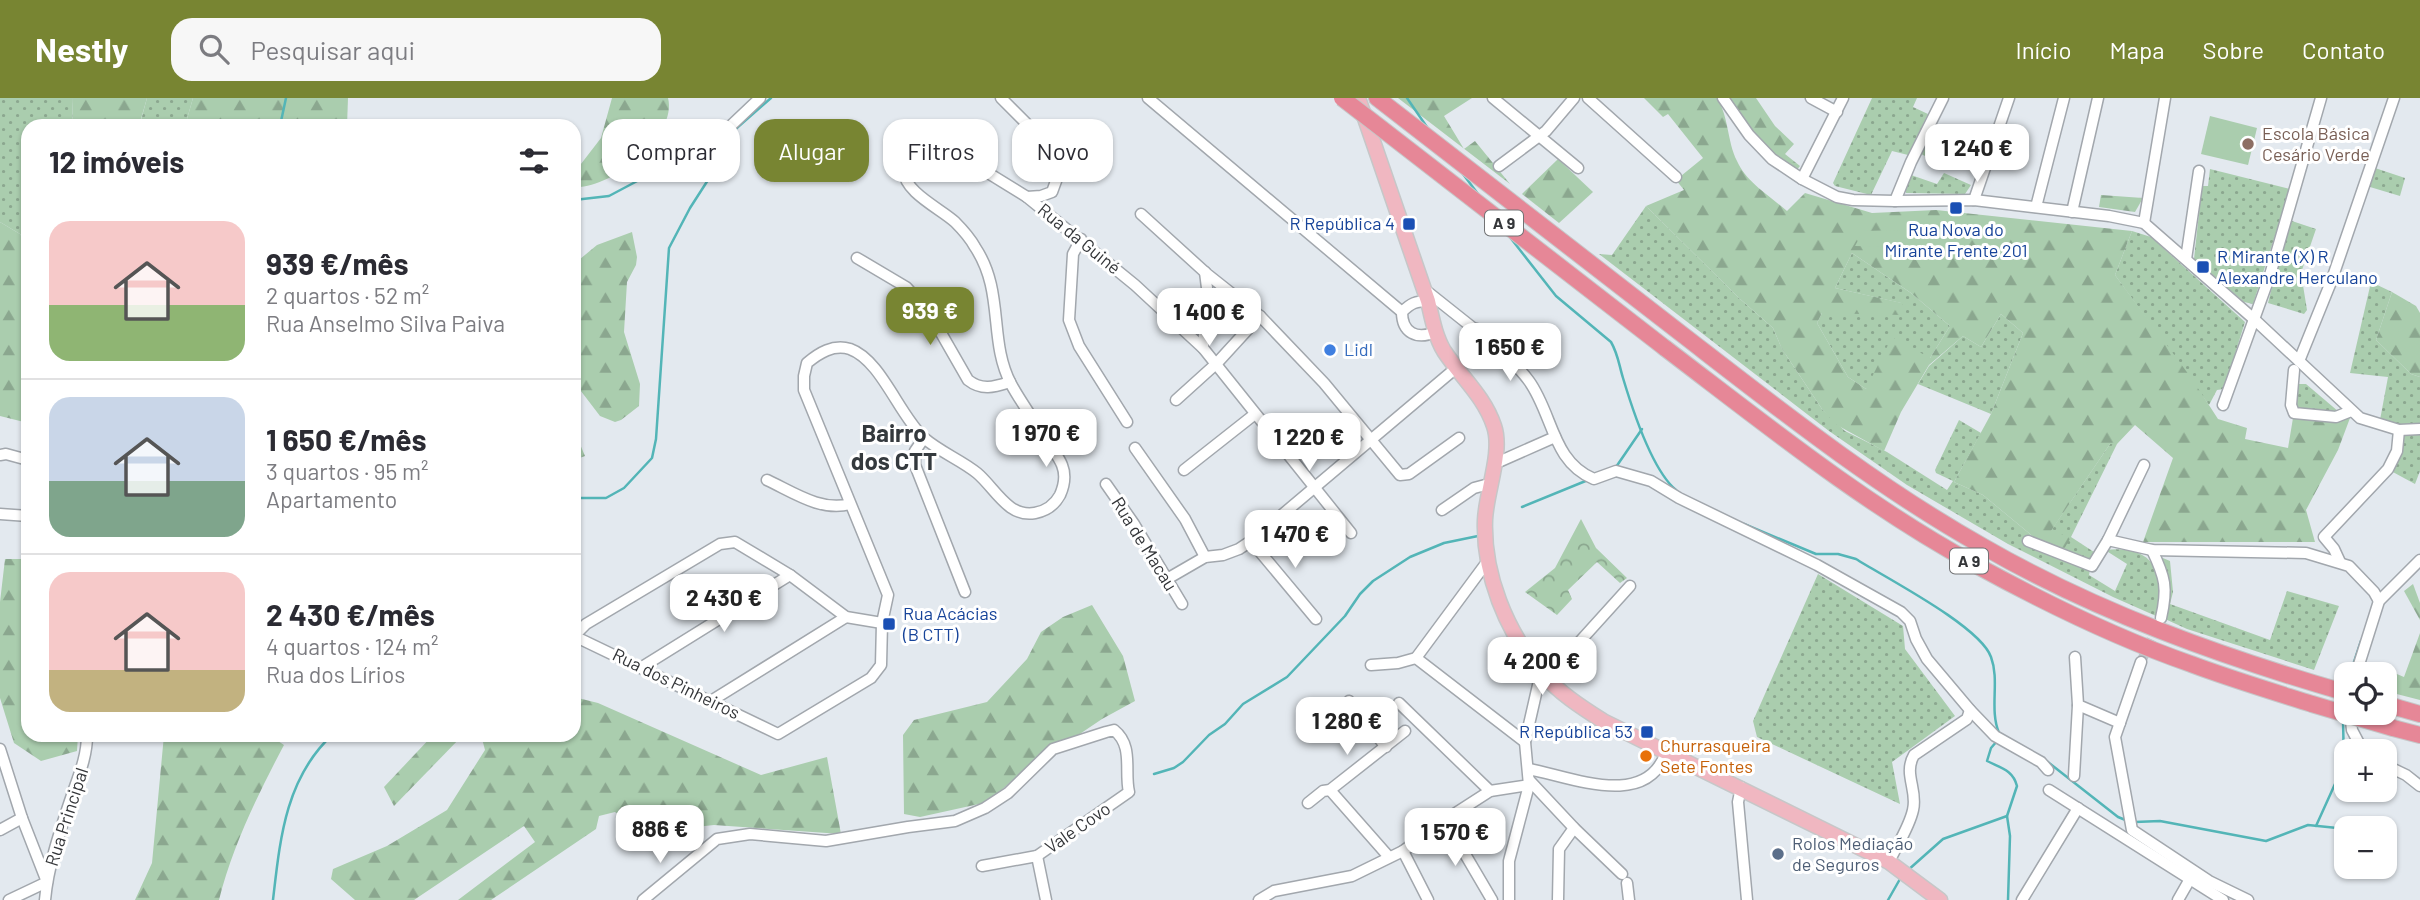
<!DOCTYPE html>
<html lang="pt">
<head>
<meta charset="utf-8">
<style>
	:root { --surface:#fff; --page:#f7f7f7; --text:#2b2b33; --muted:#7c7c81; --line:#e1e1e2; --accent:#788532 }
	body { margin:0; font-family:Barlow,sans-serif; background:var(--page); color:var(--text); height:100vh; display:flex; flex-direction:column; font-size:26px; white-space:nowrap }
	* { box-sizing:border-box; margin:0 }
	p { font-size:23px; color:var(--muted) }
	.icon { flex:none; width:38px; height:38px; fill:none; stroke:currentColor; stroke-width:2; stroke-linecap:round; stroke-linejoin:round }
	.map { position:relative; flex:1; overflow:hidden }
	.details { position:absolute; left:21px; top:21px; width:560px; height:623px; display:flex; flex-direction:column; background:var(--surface); border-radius:21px; box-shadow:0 2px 5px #0004 }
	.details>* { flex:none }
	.banner { position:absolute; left:602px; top:21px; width:665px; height:63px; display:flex; gap:14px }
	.controls { position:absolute; left:2334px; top:564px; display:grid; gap:14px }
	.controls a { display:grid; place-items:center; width:63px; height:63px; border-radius:14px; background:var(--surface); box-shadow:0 2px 5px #0004; font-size:35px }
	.price { position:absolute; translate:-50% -60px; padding:0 16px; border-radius:14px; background:#fff; color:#222; font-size:23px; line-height:46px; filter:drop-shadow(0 2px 4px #0008) }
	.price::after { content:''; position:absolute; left:50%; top:42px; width:21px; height:16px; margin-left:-10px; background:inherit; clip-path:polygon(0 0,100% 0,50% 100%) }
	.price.current { background:var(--accent); color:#fff }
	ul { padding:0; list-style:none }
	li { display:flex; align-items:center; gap:21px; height:175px; padding:0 28px }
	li+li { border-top:2px solid var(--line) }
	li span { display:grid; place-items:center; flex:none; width:196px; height:140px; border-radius:21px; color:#555 }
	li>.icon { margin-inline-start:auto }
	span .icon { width:84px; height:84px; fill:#fffc; stroke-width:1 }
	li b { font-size:30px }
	h2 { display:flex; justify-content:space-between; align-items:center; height:84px; padding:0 28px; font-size:30px }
	.pill { padding:0 24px; border-radius:21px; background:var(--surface); box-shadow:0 2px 5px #0004; font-size:24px; line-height:63px }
	.pill.current { background:var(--accent); color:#fff }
	header { display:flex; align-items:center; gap:42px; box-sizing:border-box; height:98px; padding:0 35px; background:var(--accent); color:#fff }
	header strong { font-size:33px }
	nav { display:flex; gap:38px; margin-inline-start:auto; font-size:24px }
	.search { width:490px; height:63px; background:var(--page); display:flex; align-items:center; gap:18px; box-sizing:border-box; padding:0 24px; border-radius:21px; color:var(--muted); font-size:26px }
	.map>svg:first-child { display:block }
</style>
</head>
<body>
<header>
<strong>Nestly</strong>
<div class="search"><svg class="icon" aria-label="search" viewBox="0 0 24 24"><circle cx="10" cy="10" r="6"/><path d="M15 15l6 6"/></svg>Pesquisar aqui</div>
<nav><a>Início</a><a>Mapa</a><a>Sobre</a><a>Contato</a></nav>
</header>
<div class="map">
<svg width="2420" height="802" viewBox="0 0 2420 802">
	<defs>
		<pattern id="grass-dots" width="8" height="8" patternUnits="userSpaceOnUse" patternTransform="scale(1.75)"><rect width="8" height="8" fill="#aacdae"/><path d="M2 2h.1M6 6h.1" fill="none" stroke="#8ba78f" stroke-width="1.8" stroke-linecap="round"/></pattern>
		<pattern id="forest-firs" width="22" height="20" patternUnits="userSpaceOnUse" patternTransform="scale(1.75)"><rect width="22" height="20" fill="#aacdae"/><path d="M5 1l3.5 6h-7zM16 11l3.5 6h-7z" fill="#8ba78f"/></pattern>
		<pattern id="park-crowns" width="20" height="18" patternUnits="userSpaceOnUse" patternTransform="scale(1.75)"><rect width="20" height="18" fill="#aacdae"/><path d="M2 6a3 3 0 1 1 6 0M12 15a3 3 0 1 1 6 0" fill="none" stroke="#8ba78f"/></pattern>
	</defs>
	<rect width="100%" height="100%" fill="#e3e9ef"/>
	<!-- grass -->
	<g fill="url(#grass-dots)">
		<path d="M0,0H72L73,28H28V148L20,136L0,124Z"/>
		<path d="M147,0H193L185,28H146L141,22Z"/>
		<path d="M1872,0H1917L1913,9L1928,16L1908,57L1892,53L1871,97L1835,88L1833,85Z"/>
		<path d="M1929,41L1952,52L1946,68L1921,56Z"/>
		<path d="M2375,70L2405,80L2400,98L2370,89Z"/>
		<path d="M2210,71L2290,91L2253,206L2244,204L2194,161L2202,88H2208Z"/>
		<path d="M1944,75L1971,87L1965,96L1906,95L1905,91L1911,77L1937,86Z"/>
		<path d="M1646,108L1739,200L1773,230L1782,251L1822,311L1845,333L1887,354L1947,392L1953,383L1936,375L1935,372L1959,322L1981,335L1954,384L1983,397L2036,441L2065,451L2050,434L2110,346H2117L2071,439L2094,454L2089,477L2115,493L2127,466L2105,452C2153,446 2168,475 2156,518L2113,499L2008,446L1907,387L1829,333L1599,156L1612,157Z"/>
		<path d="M2289,122L2316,131L2301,175L2307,212L2304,216L2268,205Z"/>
		<path d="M2132,133L2151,139L2245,224L2224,291L2217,292L2209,307L2115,177Z"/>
		<path d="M1852,155L1911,195L1950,228L1930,260L1866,291L1848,279L1817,225L1822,215L1901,205L1835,190Z"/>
		<path d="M2371,184L2392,194L2376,242L2411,276L2420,279V325L2394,328L2380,322L2388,279L2350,275Z"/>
		<path d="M2001,216L2023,235L1991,316L1918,286L1929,268L1963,238L1981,249Z"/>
		<path d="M2297,286H2306L2339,314L2338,316L2295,309Z"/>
		<path d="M2404,337H2420V373L2415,386L2391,373Z"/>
		<path d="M2158,458L2170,463L2173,494L2170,506L2270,542L2287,493L2339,508L2314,572L2187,531L2165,521C2169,492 2173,485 2158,458Z"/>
		<path d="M1818,476L1903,528L1905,551L1955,618L1892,664L1900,706L1757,639L1753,623Z"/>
	</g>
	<!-- forest -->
	<g fill="url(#forest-firs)" fill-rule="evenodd">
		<path d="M72,0H147L141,21L146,28H73Z"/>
		<path d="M193,0H348L347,28H185Z"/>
		<path d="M612,0H668C678,38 610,92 574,89V75L601,40Z"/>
		<path d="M1398,0H1472L1444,18L1464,51L1475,43L1510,86Z"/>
		<path d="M1644,0H1717C1729,19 1727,43 1737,63C1746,84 1770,98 1787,113L1805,95L1872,115L1936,112L2132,133L2115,177L2192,281L2218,321L2247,330L2245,341L2288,350L2293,320L2339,323L2350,320L2338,352L2306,412L2315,444H2143L2173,360L2135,327L2117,346H2110L2051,433L2071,439L2064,451L2036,441L1983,397L1954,384L1991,316L2023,235L2001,216L1981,249L1963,238L1929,267L1901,314L1884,353L1835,326L1822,311L1782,251L1773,230L1739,200L1646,108L1684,92L1676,82L1703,60L1668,16L1663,19ZM1852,155L1911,195L1950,228L1930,260L1892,239L1866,291L1848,279L1817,225L1822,215L1902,217V205L1835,190Z"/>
		<path d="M1728,0H1756L1775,28L1794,46L1785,56L1800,68L1796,73C1767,54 1748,28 1728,0Z"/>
		<path d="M1558,61L1593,94L1559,125L1522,96Z"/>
		<path d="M2101,97L2143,100L2135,114L2099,109Z"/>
		<path d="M0,124L20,136L28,148V325L0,318Z"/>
		<path d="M632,134L637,159L636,167L627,184L624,234L640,286L639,308L621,322L615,324L600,318L574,284V166L597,147Z"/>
		<path d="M2392,194L2416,208L2420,215V279L2411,276L2376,242Z"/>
		<path d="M574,332L585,358L574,362Z"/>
		<path d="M5,461H28V637H78L77,653L41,663L14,645L0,600V504Z"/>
		<path d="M2413,486L2420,505V522L2404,493Z"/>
		<path d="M1092,507L1123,558L1135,603L1102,621L1016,679L988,704L920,719L904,716L903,637L914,622L987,604L1027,561L1041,534L1063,519Z"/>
		<path d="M2420,535V602L2385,593V576H2366L2368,564L2404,579Z"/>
		<path d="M574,599L598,605L761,677L827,659L841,736L714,727L677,731L648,749L636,729L615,714L599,718L596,731L491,802H458L535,744L524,728L414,802H355L331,781L333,771L387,748L447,712L485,652L481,637H574Z"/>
		<path d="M164,637H269L284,647C258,696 232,749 219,802H135L152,765Z"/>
		<path d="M433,637H463L394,708L384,689Z"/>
	</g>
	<!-- park -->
	<path fill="url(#park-crowns)" d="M1581,421L1596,450L1627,480L1620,485L1597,464L1568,492L1572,501L1557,517L1525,494L1555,470Z"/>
	<!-- garden -->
	<g fill="#aacdae">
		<path d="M2210,18L2257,30L2248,67L2201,56Z"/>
		<path d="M1938,131L1947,150L1855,148L1863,133Z"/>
	</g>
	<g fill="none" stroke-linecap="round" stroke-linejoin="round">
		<!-- stream -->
		<g stroke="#53b5b7" stroke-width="2.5">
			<path d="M1407,0L1429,32"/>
			<path d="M280,28L286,0"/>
			<path d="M713,51L771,0"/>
			<path d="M1463,76L1478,96"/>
			<path d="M574,102L609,98L641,81L661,68L679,65"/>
			<path d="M1509,138L1556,198L1611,244C1618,256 1619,267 1623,280C1632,310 1652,372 1676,392"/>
			<path d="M1616,369L1642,331"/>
			<path d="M574,400H606L624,390L652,360L656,341L669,150L690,110L717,68L719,47"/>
			<path d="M1522,409L1588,382"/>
			<path d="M1744,426L1816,456H1838L1856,461C1886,480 1980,528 1991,559C2000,583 1989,611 1999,635"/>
			<path d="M2353,567L2361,543"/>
			<path d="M1997,643L1991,650L1987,663C2001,670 2013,672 2017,688L2007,718L2010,738L2008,802"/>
			<path d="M2044,661L2118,719L2128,723"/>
			<path d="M1154,676L1174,670L1183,664L1209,637L1225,626L1243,606L1287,579L1345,518L1360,496L1373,483L1410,459L1444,445L1478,438"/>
			<path d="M2135,724L2160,723L2266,743L2308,727L2347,731"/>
			<path d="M2316,728L2344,666L2343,622"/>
			<path d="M2385,735L2391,736"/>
			<path d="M1907,773L1943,741L2007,718"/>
			<path d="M273,802C280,742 285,681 332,637"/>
			<path d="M1888,802L1900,781"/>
		</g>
		<!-- minor-tunnel -->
		<path stroke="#c0c5cb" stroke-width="10" stroke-dasharray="10 5" stroke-linecap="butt" d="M2141,564L2159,525"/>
		<!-- minor casing -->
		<g stroke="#a2a7ad" stroke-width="13">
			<g id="minor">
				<path d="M1148,0L1402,214"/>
				<path d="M1493,0L1578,70"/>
				<path d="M1588,0L1676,79"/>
				<path d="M1723,0L1749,37L1772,61L1802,81L1837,99L1853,102L1895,103L1974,102L2109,118L2144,125L2255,222L2360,320L2399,332L2420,331"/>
				<path d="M1811,0L1837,14"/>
				<path d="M701,56L760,0"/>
				<path d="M1499,68L1546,33L1574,0"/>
				<path d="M1802,81L1843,0"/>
				<path d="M1027,99L1135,187L1203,250L1351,435"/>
				<path d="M1974,102L2009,0"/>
				<path d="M1895,103L1911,64L1943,0"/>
				<path d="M2036,109L2064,0"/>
				<path d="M2072,114L2098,0"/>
				<path d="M1141,116L1207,176L1260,218L1324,285L1400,377L1409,376L1459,340"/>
				<path d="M2144,125L2165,0"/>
				<path d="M1081,141L1073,156L1069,222L1079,248L1127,324"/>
				<path d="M857,160L906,189L929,214L968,282C982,293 994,289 1010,284"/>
				<path d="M2186,161L2199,73"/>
				<path d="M1424,191L1473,230L1480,232C1496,249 1516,265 1529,283C1553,316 1552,364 1594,381L1616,373L1651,383L1679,400L1817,467L1901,514L1910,523L1916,541L1927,561L1970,612L1995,638L2041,664L2048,672"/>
				<path d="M1428,203C1416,203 1411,205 1402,214C1402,235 1417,242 1435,234"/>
				<path d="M1203,250L1207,190L1205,174"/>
				<path d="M2299,263L2331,184L2394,0"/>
				<path d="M2294,272L2291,307L2294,315L2336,319L2351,313"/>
				<path d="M1176,302L1217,265L1260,218"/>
				<path d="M2223,307L2270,177L2321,0"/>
				<path d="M924,340L915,353V367L965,494"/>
				<path d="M1135,350L1185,421L1205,459"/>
				<path d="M0,357L6,356L28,362"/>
				<path d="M1494,366L1555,339"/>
				<path d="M1184,372L1255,316"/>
				<path d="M767,382C793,394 821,414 850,406"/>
				<path d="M1106,386L1134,426L1182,506"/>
				<path d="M1442,412L1474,390L1489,386"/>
				<path d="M0,416L28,418"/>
				<path d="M2108,442L2152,452L2306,455L2349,468L2374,494L2379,503"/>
				<path d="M1251,443L1316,521"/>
				<path d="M2028,443L2092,468L2108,442L2144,367"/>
				<path d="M2152,452C2165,479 2168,490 2161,520"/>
				<path d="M2340,464L2334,451L2324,439L2388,371L2397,353L2399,332"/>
				<path d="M1167,481L1205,459L1223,457L1239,451L1251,443L1456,270"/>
				<path d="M574,538L778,636L871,580L881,567L882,525L888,497L804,292V278L807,265C819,255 833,246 850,251C881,262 899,317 924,340C940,354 961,362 977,375C995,390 1008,420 1035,415C1046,413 1054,408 1060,397C1064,388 1066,377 1062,367C1059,359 1052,351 1048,344C1036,325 1022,306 1011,286C988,242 1005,194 975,149C970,140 962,131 955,124C941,111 904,94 904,73C904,52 924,44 941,46L1027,99L1041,98L1052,94L1060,72L1058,57L1001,0"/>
				<path d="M574,538L586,526L720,446L735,444L790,477L846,519L882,525"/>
				<path d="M2075,559L2078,607L2120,625"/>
				<path d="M1416,560L1525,644"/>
				<path d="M2141,564L2115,639L2132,732L2209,783L2248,802"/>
				<path d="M1371,567L1398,565L1416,560L1487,464"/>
				<path d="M642,569L790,477"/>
				<path d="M2356,576L2379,503L2420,462"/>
				<path d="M1549,582L1564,561L1630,488"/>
				<path d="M711,603L846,519"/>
				<path d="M1349,603L1386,649"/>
				<path d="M1399,605L1490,693"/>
				<path d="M2350,614L2352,632L2363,653"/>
				<path d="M0,651L22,720L47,784L9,802"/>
				<path d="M2385,667L2406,677L2420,688"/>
				<path d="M1529,671C1571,679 1647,712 1666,654"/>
				<path d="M2074,678L2078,607"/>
				<path d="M1529,682L1574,730L1622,776"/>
				<path d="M1741,689L1738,704L1747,802"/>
				<path d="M1330,692L1389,759"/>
				<path d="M2049,692L2223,802"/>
				<path d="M1308,705L1323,693L1330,692L1405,633"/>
				<path d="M1445,722L1492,802"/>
				<path d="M0,732L22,720"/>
				<path d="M1403,753L1428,802"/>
				<path d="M1037,758L1046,802"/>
				<path d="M1889,764C1897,747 1909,730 1913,712C1918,692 1903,676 1914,657L1967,621L1970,612"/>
				<path d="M1627,785L1629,802"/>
				<path d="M45,802C48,768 60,733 71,700C78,679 87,660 87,637"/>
				<path d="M643,802L717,741L750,736L826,743L908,729L955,723L985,710L1008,695L1053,651L1106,634L1114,632C1134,648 1124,673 1129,694L1037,758L982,768"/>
				<path d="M1259,802L1274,793L1352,778L1403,753L1445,722L1490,693L1529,687"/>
				<path d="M1509,802V763L1529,687L1525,644L1541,574"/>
				<path d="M1558,802L1559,751L1574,730"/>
				<path d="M2022,802L2078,710"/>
				<path d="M2178,802L2190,781"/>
			</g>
		</g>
		<!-- major casing -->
		<g stroke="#c6c7c8" stroke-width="17">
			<path id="major" d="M1358,0L1428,203C1432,220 1435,238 1444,253C1461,279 1484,298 1494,328C1503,354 1486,394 1485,422C1483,476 1506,533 1541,574C1558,594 1581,609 1603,623L1889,764L1940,802"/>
		</g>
		<!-- highway casing -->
		<g stroke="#c6c7c8" stroke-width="18">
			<g id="highway">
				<path d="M1377,0C1479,79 1581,158 1683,237C1780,312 1877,389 1984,449C2097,514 2222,559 2347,595"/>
				<path d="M1665,250C1765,326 1864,406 1974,466C2043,504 2116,540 2191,566C2231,581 2271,593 2312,606"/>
				<path d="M2385,606L2420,616"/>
				<path d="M2393,630L2420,637"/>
			</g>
		</g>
		<!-- minor -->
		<use href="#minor" stroke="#fff" stroke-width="10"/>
		<!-- major -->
		<use href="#major" stroke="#f0b7c1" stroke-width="14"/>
		<!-- highway -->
		<use href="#highway" stroke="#e68797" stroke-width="16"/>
		<!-- highway-bridge casing -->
		<g stroke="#c6c7c8" stroke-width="18" stroke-linecap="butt">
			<g id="highway-bridge">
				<path d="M1342,0L1665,250"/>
				<path d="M2312,606L2393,630"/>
			</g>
		</g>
		<!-- highway-bridge -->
		<use href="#highway-bridge" stroke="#e68797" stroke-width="16"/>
	</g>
	<!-- markers -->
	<circle fill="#8d6e63" stroke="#fff" stroke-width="2.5" cx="2248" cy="46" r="7"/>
	<g fill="#1a4fb4" stroke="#fff" stroke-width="2.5">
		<rect x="1949" y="103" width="14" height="14" rx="3.5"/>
		<rect x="1402" y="119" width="14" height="14" rx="3.5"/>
		<rect x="2196" y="162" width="14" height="14" rx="3.5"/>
		<rect x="882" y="519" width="14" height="14" rx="3.5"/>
		<rect x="1640" y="627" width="14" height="14" rx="3.5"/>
	</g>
	<circle fill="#3f7fe0" stroke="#fff" stroke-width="2.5" cx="1330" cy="252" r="7"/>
	<circle fill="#e8710a" stroke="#fff" stroke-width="2.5" cx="1646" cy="658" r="7"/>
	<circle fill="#5c6f8a" stroke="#fff" stroke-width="2.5" cx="1778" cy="756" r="7"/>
	<g text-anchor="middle" stroke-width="6" stroke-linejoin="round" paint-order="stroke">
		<!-- shield labels -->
		<g fill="#fff" stroke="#717274" stroke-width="2">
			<rect x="1485" y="112.5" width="38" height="25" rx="5"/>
			<rect x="1950" y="450.5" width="38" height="25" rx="5"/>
		</g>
		<g font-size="16" font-weight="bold" fill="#343639">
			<text x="1504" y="131">A 9</text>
			<text x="1969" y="469">A 9</text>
		</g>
		<!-- education labels -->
		<g font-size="18" fill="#785e54" stroke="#fff" text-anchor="start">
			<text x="2262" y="42">Escola Básica<tspan x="2262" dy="21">Cesário Verde</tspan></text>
		</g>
		<!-- transit labels -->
		<g font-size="18" fill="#164399" stroke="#fff" text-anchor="end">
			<text x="1395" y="132">R República 4</text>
			<text x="1956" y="138" text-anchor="middle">Rua Nova do<tspan x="1956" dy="21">Mirante Frente 201</tspan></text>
			<text x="2217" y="165" text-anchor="start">R Mirante (X) R<tspan x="2217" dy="21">Alexandre Herculano</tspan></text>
			<text x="903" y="522" text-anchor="start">Rua Acácias<tspan x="903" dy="21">(B CTT)</tspan></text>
			<text x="1633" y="640">R República 53</text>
		</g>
		<!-- street labels -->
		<g font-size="18" fill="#343639" stroke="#fff">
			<text transform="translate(1079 141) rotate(39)" y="6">Rua da Guiné</text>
			<text transform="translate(1144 446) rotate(58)" y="6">Rua de Macau</text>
			<text transform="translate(676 586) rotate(26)" y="6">Rua dos Pinheiros</text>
			<text transform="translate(67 719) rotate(-72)" y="6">Rua Principal</text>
			<text transform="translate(1078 730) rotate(-35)" y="6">Vale Covo</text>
		</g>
		<!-- shop labels -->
		<g font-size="18" fill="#366cbe" stroke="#fff" text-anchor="start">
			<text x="1344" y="258">Lidl</text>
		</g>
		<!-- food labels -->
		<g font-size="18" fill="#c56008" stroke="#fff" text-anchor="start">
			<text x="1660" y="654">Churrasqueira<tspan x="1660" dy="21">Sete Fontes</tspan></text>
		</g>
		<!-- service labels -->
		<g font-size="18" fill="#4e5e75" stroke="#fff" text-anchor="start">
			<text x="1792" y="752">Rolos Mediação<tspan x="1792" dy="21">de Seguros</tspan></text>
		</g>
		<!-- district labels -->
		<g font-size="24" font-weight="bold" fill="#34393d" stroke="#fff">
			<text x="894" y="344">Bairro<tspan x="894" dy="28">dos CTT</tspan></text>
		</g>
	</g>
</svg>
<div class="controls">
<a><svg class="icon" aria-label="locate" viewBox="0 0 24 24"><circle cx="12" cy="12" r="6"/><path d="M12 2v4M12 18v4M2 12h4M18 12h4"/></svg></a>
<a>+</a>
<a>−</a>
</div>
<b class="price" style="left:1977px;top:86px">1 240 €</b>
<b class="price current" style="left:930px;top:249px">939 €</b>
<b class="price" style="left:1209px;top:250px">1 400 €</b>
<b class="price" style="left:1510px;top:285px">1 650 €</b>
<b class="price" style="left:1046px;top:371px">1 970 €</b>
<b class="price" style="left:1309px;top:375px">1 220 €</b>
<b class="price" style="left:1295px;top:472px">1 470 €</b>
<b class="price" style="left:724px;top:536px">2 430 €</b>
<b class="price" style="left:1542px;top:599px">4 200 €</b>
<b class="price" style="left:1347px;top:659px">1 280 €</b>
<b class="price" style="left:660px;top:767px">886 €</b>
<b class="price" style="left:1455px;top:770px">1 570 €</b>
<div class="banner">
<a class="pill">Comprar</a>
<a class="pill current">Alugar</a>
<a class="pill">Filtros</a>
<a class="pill">Novo</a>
</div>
<section class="details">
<h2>12 imóveis<svg class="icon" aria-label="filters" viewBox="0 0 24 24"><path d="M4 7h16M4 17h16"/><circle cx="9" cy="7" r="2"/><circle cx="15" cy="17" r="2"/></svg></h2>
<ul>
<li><span style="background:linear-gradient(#f6c9c9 60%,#8fb573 0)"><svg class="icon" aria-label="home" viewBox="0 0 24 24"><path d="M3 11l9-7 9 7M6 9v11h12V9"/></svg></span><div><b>939 €/mês</b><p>2 quartos · 52 m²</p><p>Rua Anselmo Silva Paiva</p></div></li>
<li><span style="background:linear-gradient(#c9d6e8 60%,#7fa58c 0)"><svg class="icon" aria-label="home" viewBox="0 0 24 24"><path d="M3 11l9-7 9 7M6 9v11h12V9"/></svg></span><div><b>1 650 €/mês</b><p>3 quartos · 95 m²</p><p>Apartamento</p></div></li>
<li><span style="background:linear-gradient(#f6c9c9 70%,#c2b280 0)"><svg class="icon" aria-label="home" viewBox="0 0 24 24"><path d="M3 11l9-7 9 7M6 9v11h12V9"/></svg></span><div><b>2 430 €/mês</b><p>4 quartos · 124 m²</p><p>Rua dos Lírios</p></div></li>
</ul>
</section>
</div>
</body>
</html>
